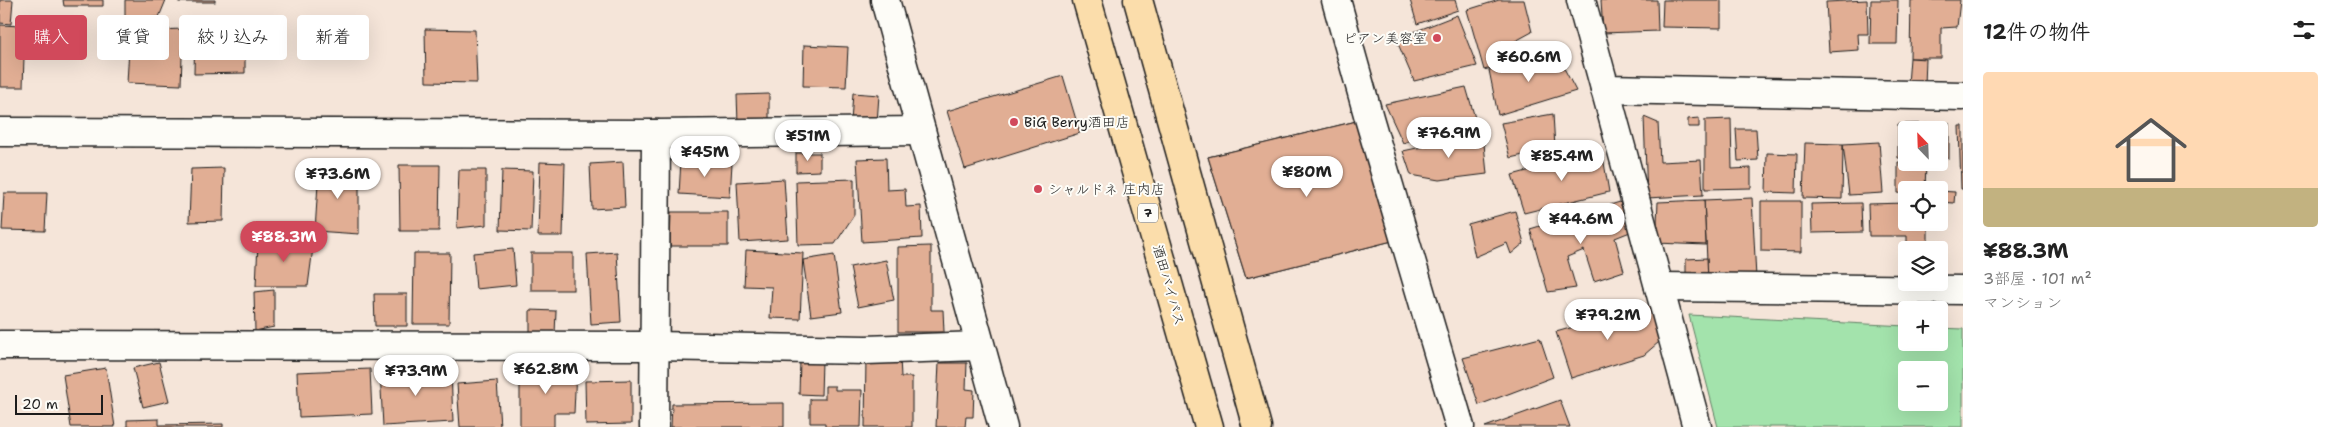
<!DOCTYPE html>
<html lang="ja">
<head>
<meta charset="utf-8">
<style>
	:root { --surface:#fff; --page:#f6f6f6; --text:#222; --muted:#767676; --line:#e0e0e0; --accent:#d1495b }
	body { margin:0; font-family:"Shantell Sans","Klee One",sans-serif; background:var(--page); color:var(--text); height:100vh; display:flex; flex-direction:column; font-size:19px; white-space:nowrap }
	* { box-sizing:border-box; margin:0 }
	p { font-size:16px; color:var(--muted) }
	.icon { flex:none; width:28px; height:28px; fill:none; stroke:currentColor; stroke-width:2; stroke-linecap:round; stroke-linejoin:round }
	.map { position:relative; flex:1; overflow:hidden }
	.details { display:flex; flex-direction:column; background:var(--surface); width:375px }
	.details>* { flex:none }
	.guide { position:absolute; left:15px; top:15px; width:475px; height:45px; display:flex; gap:10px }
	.needle { width:32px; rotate:337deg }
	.tools { position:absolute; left:1898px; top:121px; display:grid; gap:10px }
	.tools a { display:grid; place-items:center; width:50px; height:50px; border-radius:5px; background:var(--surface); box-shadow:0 5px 20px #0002; font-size:25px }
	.scale { position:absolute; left:15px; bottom:12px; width:88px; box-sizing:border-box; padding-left:5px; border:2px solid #1c1c1c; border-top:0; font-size:14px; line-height:18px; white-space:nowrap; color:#1c1c1c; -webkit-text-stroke:4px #fdfcf7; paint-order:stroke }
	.price { position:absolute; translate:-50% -42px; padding:0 11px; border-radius:18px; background:#fff; color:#222; font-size:16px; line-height:32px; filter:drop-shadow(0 1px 2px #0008) }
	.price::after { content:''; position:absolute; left:50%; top:30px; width:15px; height:11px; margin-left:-8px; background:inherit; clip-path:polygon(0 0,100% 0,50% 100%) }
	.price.active { background:var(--accent); color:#fff }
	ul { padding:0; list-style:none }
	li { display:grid; align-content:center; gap:10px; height:265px; padding:0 20px }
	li+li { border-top:1px solid var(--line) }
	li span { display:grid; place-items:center; height:155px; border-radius:5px; color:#555 }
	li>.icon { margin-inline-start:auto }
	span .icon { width:90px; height:90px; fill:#fffc; stroke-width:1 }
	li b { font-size:21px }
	h2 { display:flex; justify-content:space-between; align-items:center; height:60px; padding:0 20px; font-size:21px }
	.chip { padding:0 18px; border-radius:5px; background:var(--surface); box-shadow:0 5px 20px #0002; font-size:18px; line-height:45px }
	.chip.active { background:var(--accent); color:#fff }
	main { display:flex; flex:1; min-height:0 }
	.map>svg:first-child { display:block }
</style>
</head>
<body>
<main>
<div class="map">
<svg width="1963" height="427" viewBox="0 0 1963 427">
	<rect width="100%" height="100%" fill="#f5e5d9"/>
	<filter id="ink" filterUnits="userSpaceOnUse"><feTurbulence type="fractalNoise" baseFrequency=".02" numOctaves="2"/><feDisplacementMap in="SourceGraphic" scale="10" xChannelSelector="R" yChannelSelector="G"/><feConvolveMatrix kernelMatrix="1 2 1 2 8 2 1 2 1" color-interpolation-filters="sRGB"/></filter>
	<g filter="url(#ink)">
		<!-- green -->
		<path fill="#a3e3ac" stroke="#608064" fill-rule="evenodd" d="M1689,315L1906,326V342H1939V328L1963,329V427H1718ZM1906,370H1939V402H1906Z"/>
		<!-- building -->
		<g fill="#e1ae94" stroke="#1c1c1c">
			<path d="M0,0H13L11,24L0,23Z"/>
			<path d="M63,0H103V6H64Z"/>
			<path d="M125,0H166L159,17L125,19Z"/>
			<rect x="179" y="0" width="36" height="2"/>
			<path d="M1410,0H1455L1458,10L1417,24Z"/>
			<path d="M1499,0H1524L1532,32L1499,50L1505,64L1484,70L1467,10Z"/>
			<path d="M1601,0H1657L1658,31L1603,33Z"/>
			<path d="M1663,0H1721V28L1662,27Z"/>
			<path d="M1867,0L1868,34H1858L1859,50L1829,52L1826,2Z"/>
			<path d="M1871,0H1898L1897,44H1870Z"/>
			<path d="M1911,0H1960L1957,27L1941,28V58H1910Z"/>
			<path d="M1457,15L1477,66L1414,81L1396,39Z"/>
			<path d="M0,25L47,27L46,57H24L23,87H0Z"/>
			<path d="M195,25H245V73L194,74Z"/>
			<path d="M183,29L181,85L127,83L130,31Z"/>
			<path d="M425,29L475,30L477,83L426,82Z"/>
			<path d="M804,45L848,47L846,87L803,86Z"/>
			<path d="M1556,53L1576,91L1498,115L1489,70Z"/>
			<path d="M1910,58L1926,59L1925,85L1908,84Z"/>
			<path d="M1063,76L1080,133L965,169L947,111Z"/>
			<path d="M1466,87L1475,118L1403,143L1385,104Z"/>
			<path d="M853,93L879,95L877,123L851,122Z"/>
			<path d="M769,94V121L738,123L737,95Z"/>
			<path d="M1553,114L1555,148L1510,158L1501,123Z"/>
			<path d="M1644,117L1658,123L1660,162L1701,160L1703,195L1647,198Z"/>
			<path d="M1369,118L1404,238L1246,278L1208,157Z"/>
			<path d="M1369,118L1404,238L1246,278L1208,157Z"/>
			<path d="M1699,118V127H1688V119Z"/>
			<path d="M1731,119L1732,169L1751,168V188L1705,189V120Z"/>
			<path d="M1949,123V158H1939V130H1906V158H1898V124Z"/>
			<path d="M1959,126H1963V189H1961Z"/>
			<path d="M1736,129H1756L1758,160L1738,161Z"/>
			<path d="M1483,134L1487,174L1439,180L1411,175L1403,151Z"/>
			<path d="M1879,142L1883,193L1849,195L1843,144Z"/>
			<path d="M1805,143L1843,144L1842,199L1803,198Z"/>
			<path d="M1602,151L1609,192L1524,213L1512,175Z"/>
			<path d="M796,153H820V171L796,172Z"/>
			<path d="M1767,153L1797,154L1796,193L1766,192Z"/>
			<path d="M886,158L887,190L905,189L906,207L921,206L922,238L862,242L857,159Z"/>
			<path d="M681,160L732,163L730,197L679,194Z"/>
			<path d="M540,162L565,163L563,236H538Z"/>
			<path d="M623,162L625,207L592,209L590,164Z"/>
			<path d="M1898,162L1926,163L1925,190H1906V194L1898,193Z"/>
			<path d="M399,165H440L439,231H400Z"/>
			<path d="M359,166V234L315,231L319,167Z"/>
			<path d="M224,168L223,221L189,222L191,169Z"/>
			<path d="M459,170H486V225L457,228Z"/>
			<path d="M502,170L533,171L531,231L500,230Z"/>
			<path d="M784,179L788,239L740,242L737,182Z"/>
			<path d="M854,179V215L835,244L798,245L796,181Z"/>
			<path d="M1939,191L1955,192L1954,203L1939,202Z"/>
			<path d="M4,193H47L45,231L2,230Z"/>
			<path d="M1752,198L1756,278L1708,280L1704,200Z"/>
			<path d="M1704,200L1706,245L1656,243L1658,202Z"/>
			<path d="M1761,201H1801V252L1761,251Z"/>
			<path d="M1620,202L1630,232L1615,238L1624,271L1594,281L1584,250L1567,257L1576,288L1548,292L1530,229Z"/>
			<path d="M1861,203L1862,232L1812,233L1811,204Z"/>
			<path d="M1906,203V222H1928V250H1907V236H1869L1868,204Z"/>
			<path d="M1515,211L1524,243L1511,254L1507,243L1475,257L1468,224Z"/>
			<path d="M671,212H728V246H670Z"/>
			<path d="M314,240L308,286H256L258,242Z"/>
			<path d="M931,246V310H943L944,332H898V247Z"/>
			<path d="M513,249L516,285L476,289L473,253Z"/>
			<path d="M746,250L803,253L800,319L770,318L772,287L744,286Z"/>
			<path d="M617,252L621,322L591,324L587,254Z"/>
			<path d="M414,253H450L449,324H413Z"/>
			<rect x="531" y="253" width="42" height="37"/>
			<path d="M834,255L842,312L811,316L803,260Z"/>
			<path d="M1707,258L1708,280L1686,279V259Z"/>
			<path d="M886,260L894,300L858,307L850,267Z"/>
			<path d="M274,290V327L255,331L254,292Z"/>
			<path d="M374,294H407V326H375Z"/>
			<path d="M1651,305L1659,342L1644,355L1571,378L1556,332Z"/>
			<path d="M530,310L556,311L555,334L530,333Z"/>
			<path d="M1540,338L1553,377L1479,405L1463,358Z"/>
			<path d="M866,358H900L901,377H912V427H865Z"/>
			<path d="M800,360L822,361L821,395L799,394Z"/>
			<path d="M159,362L169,401L143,407L133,368Z"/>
			<path d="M939,363H967L966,389L974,390L973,417H966L965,427H936Z"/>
			<path d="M534,365L576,369L574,413H554V427H520V377Z"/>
			<path d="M106,368L115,427H71L63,375Z"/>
			<path d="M370,369L372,414L299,417L297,372Z"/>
			<path d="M424,369V372L451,370L453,422L383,426L380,371Z"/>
			<path d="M631,380V424L586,425L585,381Z"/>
			<path d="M497,381L500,427H460L457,384Z"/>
			<path d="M825,386H835V390H862L861,427H825V423H810V399H825Z"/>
			<path d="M1560,400L1570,427H1485Z"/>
			<path d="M784,403V427H671L672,404Z"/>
			<path d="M159,419V425L223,424V427H127V420Z"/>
		</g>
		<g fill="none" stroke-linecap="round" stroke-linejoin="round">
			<!-- street casing -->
			<g stroke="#1c1c1c" stroke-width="31">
				<g id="street">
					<path d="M885,0L1003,427"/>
					<path d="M1336,0L1369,118L1460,427"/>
					<path d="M1581,0L1697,427"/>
					<path d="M1605,89L1963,96"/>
					<path d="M0,132L656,134L921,131"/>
					<path d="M1659,287L1963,290"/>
					<path d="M0,345L656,346L866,350L979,346"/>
					<path d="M654,427L656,134"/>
				</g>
			</g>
			<!-- highway casing -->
			<g stroke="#1c1c1c" stroke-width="31">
				<g id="highway">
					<path d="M1087,0L1209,427"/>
					<path d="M1138,0L1257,427"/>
				</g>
			</g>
			<!-- street -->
			<use href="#street" stroke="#fdfcf7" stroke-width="28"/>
			<!-- highway -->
			<use href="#highway" stroke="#fbddab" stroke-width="28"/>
		</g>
	</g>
	<!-- markers -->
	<g fill="#d1495b" stroke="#fdfcf7" stroke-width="2">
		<circle cx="1437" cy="38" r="5"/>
		<circle cx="1014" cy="122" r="5"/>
		<circle cx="1038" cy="189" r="5"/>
	</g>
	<g text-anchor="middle" stroke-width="4" stroke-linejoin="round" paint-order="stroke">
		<!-- shield labels -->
		<rect fill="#fdfcf7" stroke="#605f5e" stroke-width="1" x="1138" y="203.5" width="20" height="19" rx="4"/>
		<g font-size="12" font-weight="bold" fill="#1c1c1c">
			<text x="1148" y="217">7</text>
		</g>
		<!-- poi labels -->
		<g font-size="14" fill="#1c1c1c" stroke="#fdfcf7" text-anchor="start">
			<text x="1427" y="43" text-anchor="end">ピアン美容室</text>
			<text x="1024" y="127">BiG Berry酒田店</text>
			<text x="1048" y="194">シャルドネ 庄内店</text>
		</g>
		<!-- street labels -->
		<g font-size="14" fill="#1c1c1c" stroke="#fdfcf7">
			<text transform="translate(1169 285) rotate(74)" y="5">酒田バイパス</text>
		</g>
	</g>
</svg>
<div class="tools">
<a><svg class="needle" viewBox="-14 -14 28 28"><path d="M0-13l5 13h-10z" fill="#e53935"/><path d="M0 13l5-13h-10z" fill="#767676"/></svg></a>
<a><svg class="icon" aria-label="locate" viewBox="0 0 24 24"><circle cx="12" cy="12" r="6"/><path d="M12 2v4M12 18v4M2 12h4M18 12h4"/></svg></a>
<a><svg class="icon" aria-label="layers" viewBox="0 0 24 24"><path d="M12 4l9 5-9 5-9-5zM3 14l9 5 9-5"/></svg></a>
<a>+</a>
<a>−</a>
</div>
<div class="scale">20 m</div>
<b class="price" style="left:1529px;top:83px">¥60.6M</b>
<b class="price" style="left:1449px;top:159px">¥76.9M</b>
<b class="price" style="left:808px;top:162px">¥51M</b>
<b class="price" style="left:705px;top:178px">¥45M</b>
<b class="price" style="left:1562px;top:182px">¥85.4M</b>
<b class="price" style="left:1307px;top:198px">¥80M</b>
<b class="price" style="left:338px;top:200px">¥73.6M</b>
<b class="price" style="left:1581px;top:245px">¥44.6M</b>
<b class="price active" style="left:284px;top:263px">¥88.3M</b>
<b class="price" style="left:1608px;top:341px">¥79.2M</b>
<b class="price" style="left:546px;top:395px">¥62.8M</b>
<b class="price" style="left:416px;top:397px">¥73.9M</b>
<div class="guide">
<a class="chip active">購入</a>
<a class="chip">賃貸</a>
<a class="chip">絞り込み</a>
<a class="chip">新着</a>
</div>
</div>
<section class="details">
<h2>12件の物件<svg class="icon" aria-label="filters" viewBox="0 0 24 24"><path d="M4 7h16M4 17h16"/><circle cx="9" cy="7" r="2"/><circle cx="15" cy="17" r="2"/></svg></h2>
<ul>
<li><span style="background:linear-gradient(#ffd9b3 75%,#c2b280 0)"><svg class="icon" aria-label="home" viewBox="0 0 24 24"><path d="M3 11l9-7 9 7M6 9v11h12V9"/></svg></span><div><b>¥88.3M</b><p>3部屋 · 101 m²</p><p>マンション</p></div></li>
</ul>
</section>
</main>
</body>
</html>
